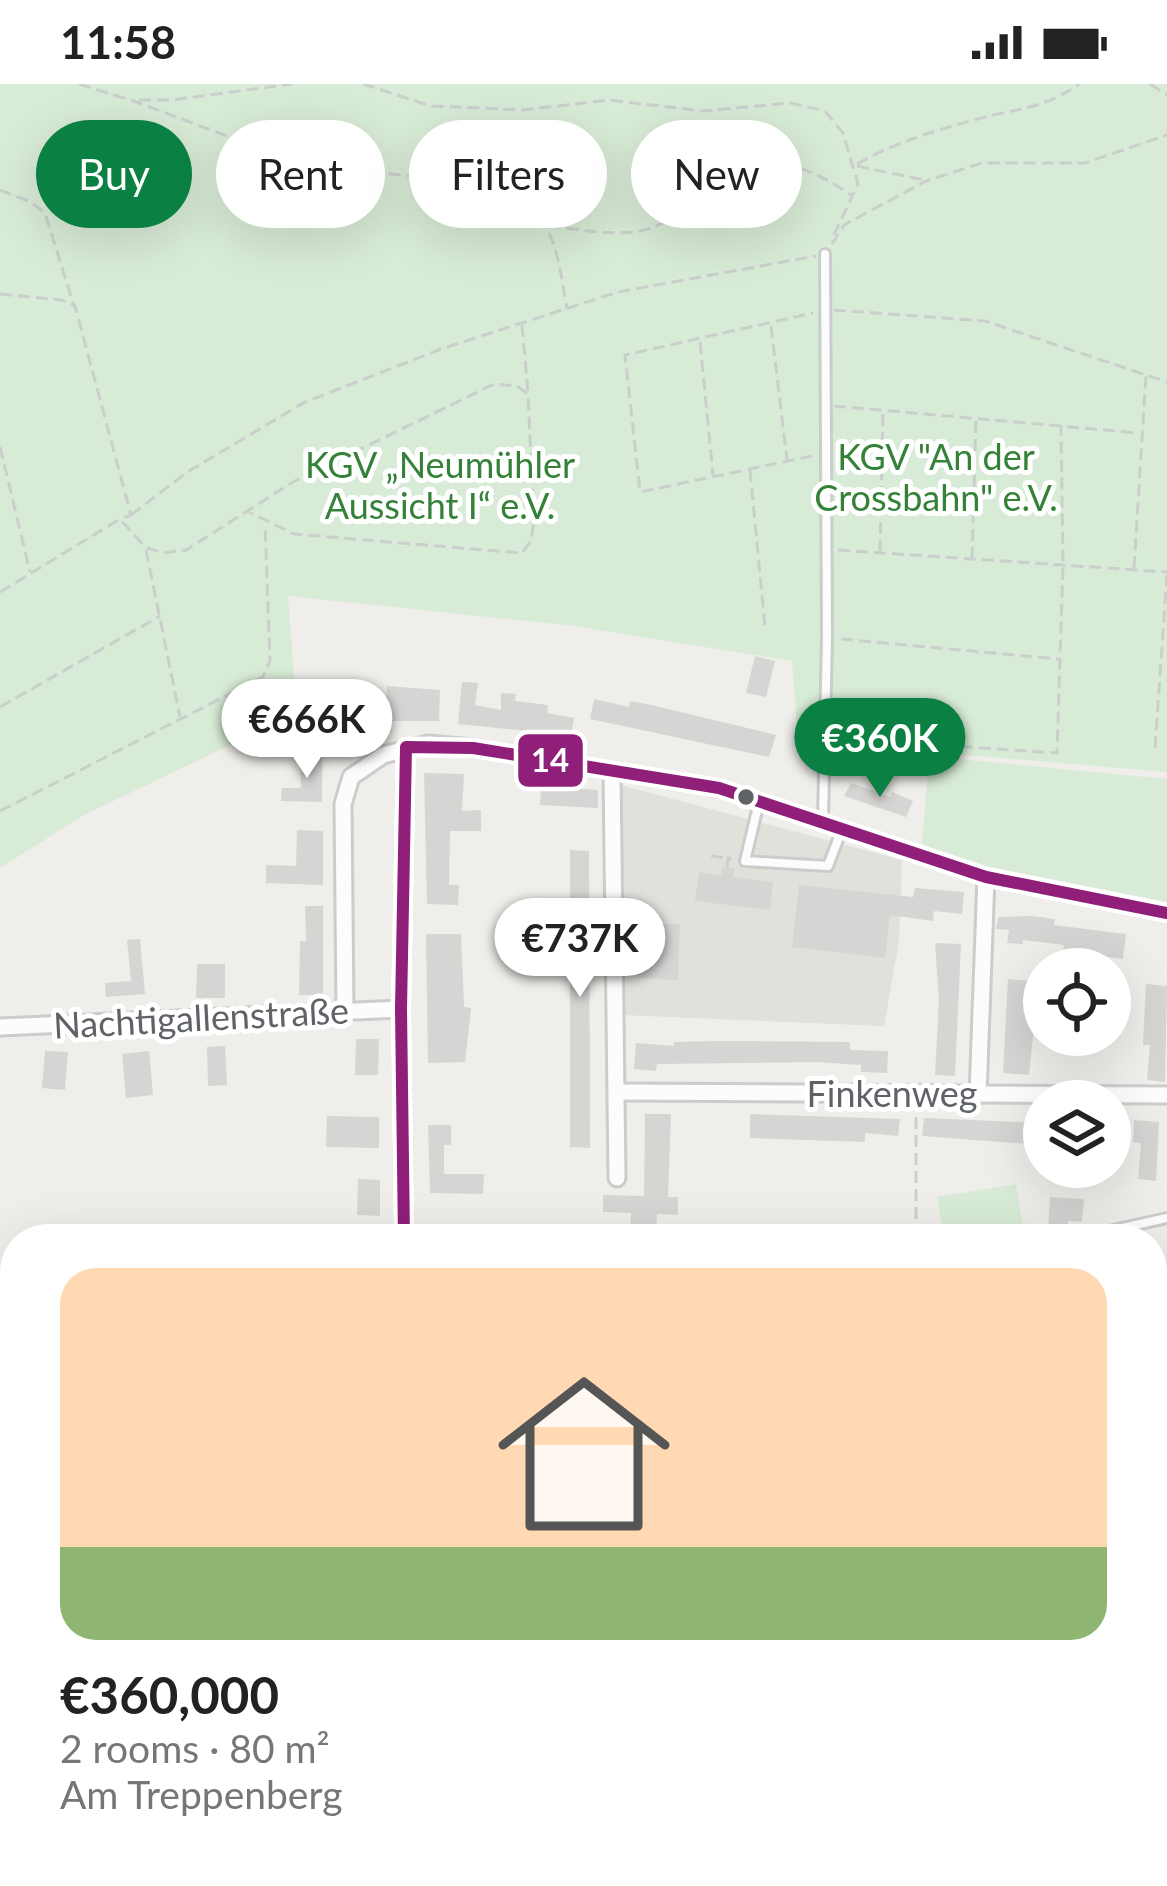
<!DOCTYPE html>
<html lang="en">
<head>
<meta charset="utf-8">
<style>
	:root { --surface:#fff; --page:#f2f2f2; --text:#222; --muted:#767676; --accent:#0b8043 }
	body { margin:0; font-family:Lato,sans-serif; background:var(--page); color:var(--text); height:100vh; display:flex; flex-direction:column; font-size:45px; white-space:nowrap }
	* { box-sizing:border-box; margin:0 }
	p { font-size:39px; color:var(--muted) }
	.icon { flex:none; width:66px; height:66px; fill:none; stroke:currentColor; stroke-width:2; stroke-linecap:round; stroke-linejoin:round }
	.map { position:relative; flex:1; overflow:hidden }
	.details { position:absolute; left:0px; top:1140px; width:1167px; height:663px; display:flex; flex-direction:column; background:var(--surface); border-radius:48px 48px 0 0; box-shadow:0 12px 48px #0002 }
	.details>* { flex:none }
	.guide { position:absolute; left:36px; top:36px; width:1095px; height:108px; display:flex; gap:24px }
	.fabs { position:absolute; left:1023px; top:864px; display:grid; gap:24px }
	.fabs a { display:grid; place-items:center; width:108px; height:108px; border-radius:50%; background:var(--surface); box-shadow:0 12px 48px #0002; font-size:60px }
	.price { position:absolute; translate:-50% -102px; padding:0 27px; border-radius:42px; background:#fff; color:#222; font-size:39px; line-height:78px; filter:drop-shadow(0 3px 6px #0008) }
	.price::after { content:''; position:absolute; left:50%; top:72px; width:36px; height:27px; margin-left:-18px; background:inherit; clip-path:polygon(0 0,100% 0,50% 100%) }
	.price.current { background:var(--accent); color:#fff }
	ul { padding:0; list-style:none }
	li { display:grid; align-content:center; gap:24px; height:636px; padding:0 60px }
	li span { display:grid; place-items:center; height:372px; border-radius:36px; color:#555 }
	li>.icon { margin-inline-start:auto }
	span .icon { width:216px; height:216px; fill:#fffc; stroke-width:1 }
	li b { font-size:51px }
	.chip { padding:0 42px; border-radius:54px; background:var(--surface); box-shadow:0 12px 48px #0002; font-size:42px; line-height:108px }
	.chip.current { background:var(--accent); color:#fff }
	.status { display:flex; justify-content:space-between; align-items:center; height:84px; padding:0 60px; background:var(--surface); direction:ltr }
	.status svg { height:33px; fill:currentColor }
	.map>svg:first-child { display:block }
</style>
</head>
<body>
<div class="status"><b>11:58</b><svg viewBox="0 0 49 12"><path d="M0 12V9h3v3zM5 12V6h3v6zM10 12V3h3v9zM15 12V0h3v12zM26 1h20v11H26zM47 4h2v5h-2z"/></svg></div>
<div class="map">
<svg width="1167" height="1802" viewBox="0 0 1167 1802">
	<rect width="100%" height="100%" fill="#efeeea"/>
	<!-- education -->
	<path fill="#e2e0da" d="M617,700L902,776L899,858L884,942L621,931Z"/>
	<!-- green -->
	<g fill="#d8ebd6">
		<path d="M0,0H1167V688L798,657L792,577L566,541L288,512L297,629L84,731L0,784Z"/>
		<path d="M929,672L1167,695V818L986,782L922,761Z"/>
		<path d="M1016,1100L1025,1155H944L937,1113Z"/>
		<path d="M1006,1788H1136L1135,1802H1004Z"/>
	</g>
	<!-- building -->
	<g fill="#d6d5d3">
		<path d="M755,572L775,577L766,613L746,609Z"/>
		<path d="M462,598L478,599L475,621L501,626V609L516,610L515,617L548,621L547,629L574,634L570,659L548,655L549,649L458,640Z"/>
		<path d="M387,602L440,606L439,637H385Z"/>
		<path d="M594,615L629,623L630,617L651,621L776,651L769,673L590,635Z"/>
		<path d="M300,670H322V718L281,717L282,704H301Z"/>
		<path d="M424,689L464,690L462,727L481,726V747H450L449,801H459L458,821L427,820Z"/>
		<path d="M851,699L890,713L892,708L913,717L906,733L844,712Z"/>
		<path d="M541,703L598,706V724L540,721Z"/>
		<path d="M297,746L323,747V801L266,799V781L296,782Z"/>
		<path d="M570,766L589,767L590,1064L570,1063Z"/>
		<path d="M722,783L735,785L733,793L773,798L770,826L695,817L699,788L721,792Z"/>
		<path d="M799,801L913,813L915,804L964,808L962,830L934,827L933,837L890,831L885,874L792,863Z"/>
		<path d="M305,822H323V911H299L300,857H306Z"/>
		<path d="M1032,832L1055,835L1054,841L1126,850L1123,875L1063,867L1064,861L1023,856V860L1007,859L1009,846L996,845L998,833Z"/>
		<path d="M641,839L680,840L678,896L638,894Z"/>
		<path d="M426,850H461L464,923L471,924L465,978L428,979Z"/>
		<path d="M140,855L145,910L106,913L105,899L131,897L127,856Z"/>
		<path d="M935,859L961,860L955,992L935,991L939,916Z"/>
		<path d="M197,880H225V914H196Z"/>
		<path d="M1008,895L1029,897L1027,932L1035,933L1029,991L1003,989Z"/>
		<path d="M1146,900L1167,902L1165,998L1147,996L1150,961H1143Z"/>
		<path d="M356,955H379L378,991H355Z"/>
		<path d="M719,957L850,958V966L888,967L887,989L861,988V981L817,978L657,980L656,987L634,985L636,959L674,962V958Z"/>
		<path d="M225,962L227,1001L208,1002L207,963Z"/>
		<path d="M45,967L68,968L65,1006L42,1004Z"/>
		<path d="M149,967L153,1011L126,1014L122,970Z"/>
		<path d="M645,1030H671L668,1113H678V1131L657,1130L656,1152L630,1151L631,1129L603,1128V1111L644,1112Z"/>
		<path d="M750,1030L900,1035L898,1052L865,1049V1058L750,1054Z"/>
		<path d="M327,1032L379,1033V1064L326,1063Z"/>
		<path d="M924,1034L1043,1039L1041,1061L922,1052Z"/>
		<path d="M1134,1036L1159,1038L1156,1097L1138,1095L1141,1059L1133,1058Z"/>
		<path d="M428,1041H451V1061H444V1090H484L483,1110L430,1109Z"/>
		<path d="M358,1095L380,1096V1132L357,1131Z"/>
		<path d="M1050,1113L1084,1115L1082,1138L1068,1137L1067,1145L1048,1144Z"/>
		<path d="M12,1638L15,1697L0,1698V1639Z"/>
	</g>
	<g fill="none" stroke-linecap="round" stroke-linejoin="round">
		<!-- lane casing -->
		<g stroke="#cbcccc" stroke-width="14">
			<g id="lane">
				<path d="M759,718L745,777L828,782L842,745"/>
				<path d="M823,736L827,553L825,170"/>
				<path d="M1073,1155L1167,1134"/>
			</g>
		</g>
		<!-- street casing -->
		<g stroke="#cbcccc" stroke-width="21">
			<g id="street">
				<path d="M612,687L617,1094"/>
				<path d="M345,928L343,720L351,693L383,671L428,660L473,664L719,704L986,793L1167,829"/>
				<path d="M0,943L401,925"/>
				<path d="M617,1008L1167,1011"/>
				<path d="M978,1011L986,793"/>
				<path d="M404,1155L401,925L406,663"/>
				<path d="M0,1213L15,1212"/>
				<path d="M1152,1428L1167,1430"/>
				<path d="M0,1505L15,1504"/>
				<path d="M47,1788L48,1802"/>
				<path d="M340,1788L381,1789"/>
				<path d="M158,1802V1788"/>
				<path d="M546,1802L551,1788"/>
				<path d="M677,1802L679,1788"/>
				<path d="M989,1802L990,1788"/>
			</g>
		</g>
		<!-- path -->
		<g stroke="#cacfcc" stroke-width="3" stroke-dasharray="12 6" stroke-linecap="butt">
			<path d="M79,0L130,16"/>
			<path d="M363,0L431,22L523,26L609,16L703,27L790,19L825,27L843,49L858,100L831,157"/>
			<path d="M1150,0L1167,11"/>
			<path d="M131,16L307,82L484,99C555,127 555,156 567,225"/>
			<path d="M139,16H172L292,0"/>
			<path d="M857,80C896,58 937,46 981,34C1017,25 1048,23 1079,0"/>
			<path d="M857,82L924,96"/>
			<path d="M0,106L31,118L45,129L74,222"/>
			<path d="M549,142C578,145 616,153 644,146C664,141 684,127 701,114C761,68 791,71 853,112"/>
			<path d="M832,160L844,141L926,97L982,79H1085L1167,51"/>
			<path d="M0,210L62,216L75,222L131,431L120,435"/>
			<path d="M834,226L985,237L1167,298"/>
			<path d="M522,241L528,308"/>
			<path d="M771,242L787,376"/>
			<path d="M700,258L713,391"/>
			<path d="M834,322L1139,349"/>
			<path d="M0,363L30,488"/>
			<path d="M812,372L640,408L625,271L813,229"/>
			<path d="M750,386L765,543"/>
			<path d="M131,431L186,389L303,319L441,265L618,208L816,172"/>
			<path d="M146,466L180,633"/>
			<path d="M838,466L1167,488"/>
			<path d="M880,468L883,328"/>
			<path d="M972,475L976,336"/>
			<path d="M1134,484L1146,291"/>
			<path d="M0,508L120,435L145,463L163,469L186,466L293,398L494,300L517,302L528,310L534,438L531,457L522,469L294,450L249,428"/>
			<path d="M841,555L1058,575"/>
			<path d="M0,623L160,532"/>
			<path d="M835,654L1057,669L1063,481L1061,342"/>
			<path d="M1155,664L1167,490"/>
			<path d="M0,727L263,593L270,577L265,441"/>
			<path d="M711,772L732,775"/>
			<path d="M727,784L729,767"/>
			<path d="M916,1153V1023"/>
			<path d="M1151,1802L1167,1668"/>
		</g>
		<!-- lane -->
		<use href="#lane" stroke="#fdfcfc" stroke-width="8"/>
		<!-- street -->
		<use href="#street" stroke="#fdfcfc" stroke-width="15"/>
		<!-- bus-1 casing -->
		<g stroke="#fff" stroke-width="21">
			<path id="bus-1" d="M404,1155L401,925L406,663L473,664L719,704L986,793L1167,829"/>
		</g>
		<!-- bus-1 -->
		<use href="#bus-1" stroke="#8f1f78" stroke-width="12"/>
	</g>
	<!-- markers -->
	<circle fill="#5f6368" stroke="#fff" stroke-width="4.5" cx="746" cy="713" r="10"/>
	<g text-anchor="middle" stroke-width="10" stroke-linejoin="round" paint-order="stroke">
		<!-- park labels -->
		<g font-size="36" fill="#348238" stroke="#fff">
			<text x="936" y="386">KGV "An der<tspan x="936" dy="41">Crossbahn" e.V.</tspan></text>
			<text x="440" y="394">KGV „Neumühler<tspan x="440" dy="41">Aussicht I“ e.V.</tspan></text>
		</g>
		<!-- street labels -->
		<g font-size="36" fill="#5f6368" stroke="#fff">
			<text transform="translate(201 934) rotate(-3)" y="13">Nachtigallenstraße</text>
			<text x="892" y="1023">Finkenweg</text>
		</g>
	</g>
	<rect stroke="#fff" stroke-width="4.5" x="516" y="648" width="69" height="57" rx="12" fill="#8f1f78"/>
	<g font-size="33" text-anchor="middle" font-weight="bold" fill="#fff">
		<text x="550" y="688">14</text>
	</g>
</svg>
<div class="fabs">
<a><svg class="icon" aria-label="locate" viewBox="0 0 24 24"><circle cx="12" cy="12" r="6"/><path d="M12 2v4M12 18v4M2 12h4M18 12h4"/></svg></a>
<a><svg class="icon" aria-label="layers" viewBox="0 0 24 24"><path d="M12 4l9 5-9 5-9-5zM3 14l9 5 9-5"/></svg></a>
</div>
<b class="price" style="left:307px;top:697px">€666K</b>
<b class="price current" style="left:880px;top:716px">€360K</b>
<b class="price" style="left:580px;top:916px">€737K</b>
<div class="guide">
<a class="chip current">Buy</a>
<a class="chip">Rent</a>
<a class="chip">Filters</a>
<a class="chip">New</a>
</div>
<section class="details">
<ul>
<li><span style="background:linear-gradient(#ffd9b3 75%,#8fb573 0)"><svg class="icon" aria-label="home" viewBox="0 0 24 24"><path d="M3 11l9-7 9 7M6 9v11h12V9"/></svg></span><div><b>€360,000</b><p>2 rooms · 80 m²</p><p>Am Treppenberg</p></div></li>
</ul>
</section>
</div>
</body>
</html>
